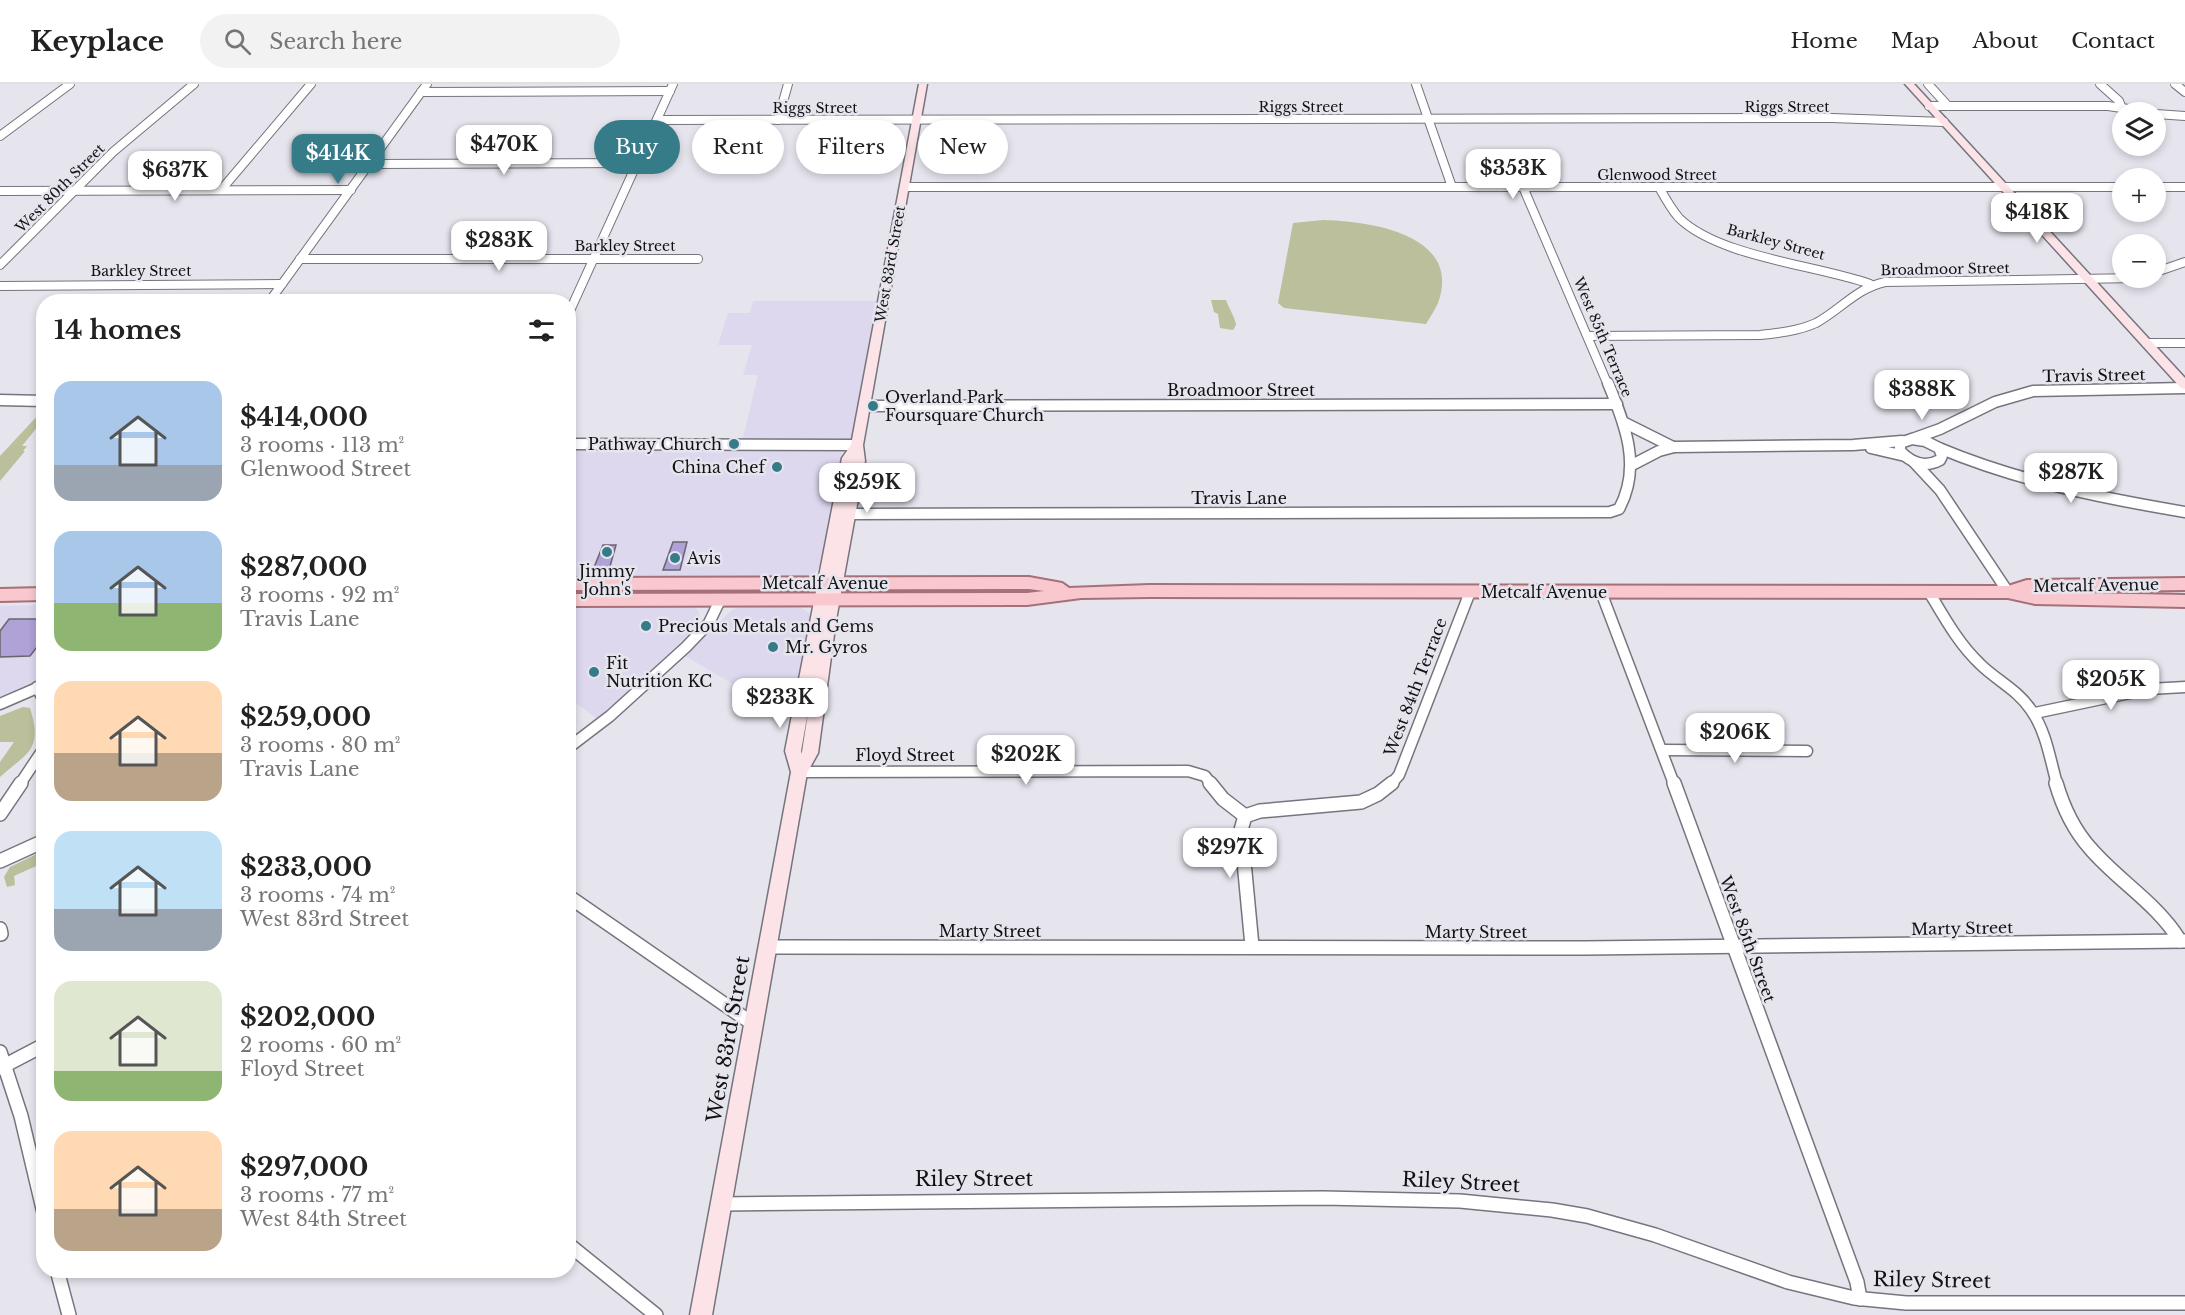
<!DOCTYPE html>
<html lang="en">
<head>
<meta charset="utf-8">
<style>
	:root { --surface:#fff; --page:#f2f2f2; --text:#222; --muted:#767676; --line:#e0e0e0; --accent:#367c88 }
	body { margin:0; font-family:"Libre Baskerville",serif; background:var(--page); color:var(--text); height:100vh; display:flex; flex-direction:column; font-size:22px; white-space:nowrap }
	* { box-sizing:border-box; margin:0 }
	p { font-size:20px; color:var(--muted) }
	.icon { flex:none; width:33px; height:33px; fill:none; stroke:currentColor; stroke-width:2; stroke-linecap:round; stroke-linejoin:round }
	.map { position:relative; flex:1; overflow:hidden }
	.panel { position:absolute; left:36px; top:210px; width:540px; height:984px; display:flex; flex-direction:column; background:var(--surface); border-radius:24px; box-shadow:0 3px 9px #0003 }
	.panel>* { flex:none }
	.guide { position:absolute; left:594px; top:36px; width:570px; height:54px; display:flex; gap:12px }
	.buttons { position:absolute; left:2112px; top:18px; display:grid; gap:12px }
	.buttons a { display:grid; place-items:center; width:54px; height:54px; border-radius:50%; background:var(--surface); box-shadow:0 3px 9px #0003; font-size:30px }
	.price { position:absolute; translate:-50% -51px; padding:0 14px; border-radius:12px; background:#fff; color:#222; font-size:20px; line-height:39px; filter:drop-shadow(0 2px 3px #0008) }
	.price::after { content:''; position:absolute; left:50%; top:36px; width:18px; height:14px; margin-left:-9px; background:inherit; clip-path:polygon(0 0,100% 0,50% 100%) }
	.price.selected { background:var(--accent); color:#fff }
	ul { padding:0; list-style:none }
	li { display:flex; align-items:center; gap:18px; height:150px; padding:0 18px }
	li span { display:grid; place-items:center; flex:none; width:168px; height:120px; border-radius:18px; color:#555 }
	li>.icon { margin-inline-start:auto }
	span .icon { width:72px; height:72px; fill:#fffc; stroke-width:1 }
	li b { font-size:26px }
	h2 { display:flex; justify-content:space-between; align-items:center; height:72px; padding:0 18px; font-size:26px }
	.pill { padding:0 21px; border-radius:27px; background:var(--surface); box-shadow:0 3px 9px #0003; font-size:21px; line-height:54px }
	.pill.selected { background:var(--accent); color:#fff }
	header { display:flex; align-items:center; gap:36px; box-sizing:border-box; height:84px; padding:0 30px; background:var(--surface); border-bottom:2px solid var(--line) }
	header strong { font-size:28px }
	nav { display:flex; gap:33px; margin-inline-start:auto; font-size:21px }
	.search { width:420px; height:54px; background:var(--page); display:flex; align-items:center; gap:15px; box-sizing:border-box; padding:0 21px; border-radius:33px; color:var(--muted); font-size:22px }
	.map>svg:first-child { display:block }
</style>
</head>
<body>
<header>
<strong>Keyplace</strong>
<div class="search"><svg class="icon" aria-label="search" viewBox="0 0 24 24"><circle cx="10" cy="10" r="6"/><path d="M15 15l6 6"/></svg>Search here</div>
<nav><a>Home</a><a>Map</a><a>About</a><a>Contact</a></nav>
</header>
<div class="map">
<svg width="2185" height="1231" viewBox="0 0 2185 1231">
	<rect width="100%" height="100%" fill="#e6e4ed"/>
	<!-- commercial -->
	<g fill="#ddd8ee">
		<path d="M753,217H877L852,353L848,357L742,358L758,291H743L752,261H718L728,229H750Z"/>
		<path d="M568,366L841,368L844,372L824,477L815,489L799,494L569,495Z"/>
		<path d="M43,521V595L0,613V522Z"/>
		<path d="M569,522H693L698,526L700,533L695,544L599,636L569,614Z"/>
		<path d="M748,522L799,523L808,528L812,534L793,635L685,572L733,525Z"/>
	</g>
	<!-- green -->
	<g fill="#bbbf9c">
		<path d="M1323,136C1369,137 1463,150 1438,219C1435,226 1430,233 1426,240L1284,224L1278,219L1293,139Z"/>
		<path d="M1211,216H1226C1229,225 1235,233 1236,241L1233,246L1220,244L1218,230L1214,228Z"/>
		<path d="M41,328H43V336L22,362H27L23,367H25L0,397V372Z"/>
		<path d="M23,623L30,624C43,666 28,668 0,693V678L14,658H0V632Z"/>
		<path d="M43,767V779L14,792L15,801L7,803L4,793L10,783Z"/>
	</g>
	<!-- building -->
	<g fill="#b0a1d6" stroke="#67656c" stroke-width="1.5">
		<path d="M673,458H687L680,486H663Z"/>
		<path d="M603,461H616L609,486H593Z"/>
		<path d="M9,535H44V554L30,572L0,573V547Z"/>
	</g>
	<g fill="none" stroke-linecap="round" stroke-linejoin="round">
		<!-- street-far2 casing -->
		<g stroke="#76747c" stroke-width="10">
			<g id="street-far2">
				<path d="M1416,0L1452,103"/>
				<path d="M1928,0L1948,22"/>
				<path d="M2100,0L2119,17L2121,22"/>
				<path d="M2175,0L2185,8"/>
				<path d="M421,8L670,7"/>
				<path d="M1929,22H2108L2149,28"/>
				<path d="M2156,30L2185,32"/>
				<path d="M657,36L1832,34L1944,38"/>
				<path d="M778,36L788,0"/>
				<path d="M0,52L70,0"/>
				<path d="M370,80L637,79"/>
				<path d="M904,103H2122"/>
				<path d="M1523,103L1608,301"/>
				<path d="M1659,103C1665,114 1671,125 1679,134C1719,173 1816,181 1870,200"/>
				<path d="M2156,103H2185"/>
				<path d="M221,106L311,0"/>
				<path d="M0,107L351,106"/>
				<path d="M300,175H698"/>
				<path d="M0,181L113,68L194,0"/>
				<path d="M2156,188L2185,178"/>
				<path d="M0,202L282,200"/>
				<path d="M269,218L427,0"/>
				<path d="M568,231L673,0"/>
				<path d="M1588,252L1760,251C1779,249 1798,247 1816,239C1840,226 1857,204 1885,198L2137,194"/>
				<path d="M2146,259H2185"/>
			</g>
		</g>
		<!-- street-far1 casing -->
		<g stroke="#76747c" stroke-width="13">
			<g id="street-far1">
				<path d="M0,316L44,317"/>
				<path d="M864,322L1617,320"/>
				<path d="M1625,339L1673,363"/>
				<path d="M1912,355L1940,345L1995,318L2033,307L2185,304"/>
				<path d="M1912,355L1925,357L1939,364L1942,372L1940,376C1925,384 1911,379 1900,367V359Z"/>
				<path d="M568,360L857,361"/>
				<path d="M1871,364L1905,372"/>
				<path d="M1939,364C2018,397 2101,414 2185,428"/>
				<path d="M1913,377L1940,406L2008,508"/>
				<path d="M1632,381L1659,367L1674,363L1853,361L1902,357"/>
				<path d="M851,430L1610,428L1619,425C1642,383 1625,340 1608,299"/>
				<path d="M1601,508L1674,700"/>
				<path d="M1929,508C1944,533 1958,559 1980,580C1996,596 2018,606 2031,626C2046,647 2050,675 2057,700"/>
				<path d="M37,603L44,617"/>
				<path d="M0,620L44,601"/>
				<path d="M2035,629L2149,605L2185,603"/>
				<path d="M568,664L610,632L686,563L709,539L720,516"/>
				<path d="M1662,666L1807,667"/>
				<path d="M799,688L1188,687L1205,692L1211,700"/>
				<path d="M20,700L44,664"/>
				<path d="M1391,700L1399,691L1470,508"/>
			</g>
		</g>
		<!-- street casing -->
		<g stroke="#76747c" stroke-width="16">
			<g id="street">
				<path d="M1210,699L1223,715L1245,732"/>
				<path d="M1674,699L1857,1198L1860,1215"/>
				<path d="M2056,699C2063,723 2073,745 2090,764C2118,797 2157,819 2180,857"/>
				<path d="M0,730L21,699"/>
				<path d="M1245,732L1260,727L1361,718L1378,710L1392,699"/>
				<path d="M1245,732L1241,746L1252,862"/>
				<path d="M0,777L44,757"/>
				<path d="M568,812L753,940"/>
				<path d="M0,845L1,850"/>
				<path d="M767,863L1585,864L2185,857"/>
				<path d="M0,968L21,1032L44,1129"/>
				<path d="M0,984L44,961"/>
				<path d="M721,1120L1323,1114L1460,1117L1552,1126L1587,1132L1655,1151L1788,1198L1854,1214L1906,1219H2185"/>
				<path d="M568,1160L656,1231"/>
				<path d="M57,1186L69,1231"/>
			</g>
		</g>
		<!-- secondary casing -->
		<g stroke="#76747c" stroke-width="3">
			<g id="secondary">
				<path d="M919,0H927L863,361L865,377L836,536L818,669L807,689L712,1231H690L791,688L785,667L842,374L851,361ZM810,616L802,668V670L801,667Z"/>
				<path d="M1905,0H1914L2185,294V305L2181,304Z"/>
			</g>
		</g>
		<!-- primary casing -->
		<g stroke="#a67078" stroke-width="4">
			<g id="primary">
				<path d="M1029,493L1062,499L1069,504L1149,501L2008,502L2027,496L2185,494V506L2031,508L2185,511V523L2035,520L2008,514L1149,513L1081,514L1027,521L568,522V510L1027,509L1044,507L1029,505L568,506V494Z"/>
				<path d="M44,504V516L0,517V505Z"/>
			</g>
		</g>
		<!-- street-far2 -->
		<use href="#street-far2" stroke="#fff" stroke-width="8"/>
		<!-- street-far1 -->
		<use href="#street-far1" stroke="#fff" stroke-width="10"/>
		<!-- street -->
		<use href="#street" stroke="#fff" stroke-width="13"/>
		<!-- secondary -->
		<use href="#secondary" fill="#fce3e7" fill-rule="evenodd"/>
		<!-- primary -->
		<use href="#primary" fill="#f9c8ce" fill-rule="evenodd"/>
	</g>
	<!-- markers -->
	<g fill="#367c88" stroke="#e6e4ed" stroke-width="2">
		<circle cx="873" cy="322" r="6"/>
		<circle cx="734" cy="360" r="6"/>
		<circle cx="777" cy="383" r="6"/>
		<circle cx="607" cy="468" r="6"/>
		<circle cx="675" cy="474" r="6"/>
		<circle cx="646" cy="542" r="6"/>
		<circle cx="773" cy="563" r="6"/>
		<circle cx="594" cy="588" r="6"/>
	</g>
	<g text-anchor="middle" stroke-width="5" stroke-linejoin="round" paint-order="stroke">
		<!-- far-street labels -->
		<g font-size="14" fill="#121114" stroke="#e6e4ed">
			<text x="1301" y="28">Riggs Street</text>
			<text x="1787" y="28">Riggs Street</text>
			<text x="815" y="29">Riggs Street</text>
			<text x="1657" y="96">Glenwood Street</text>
			<text transform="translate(60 104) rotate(-45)" y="5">West 80th Street</text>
			<text transform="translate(1776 158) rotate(15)" y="5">Barkley Street</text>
			<text x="625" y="167">Barkley Street</text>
			<text transform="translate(890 180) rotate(-80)" y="5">West 83rd Street</text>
			<text transform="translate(1945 185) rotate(-1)" y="5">Broadmoor Street</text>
			<text x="141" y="192">Barkley Street</text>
			<text transform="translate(1603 253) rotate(67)" y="5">West 85th Terrace</text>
		</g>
		<!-- street labels -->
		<g font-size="16" fill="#121114" stroke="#e6e4ed">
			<text transform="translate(2094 291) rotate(-1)" y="6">Travis Street</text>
			<text x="1241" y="312">Broadmoor Street</text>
			<text x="1239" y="420">Travis Lane</text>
			<text x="825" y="505">Metcalf Avenue</text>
			<text transform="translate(2096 501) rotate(-1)" y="6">Metcalf Avenue</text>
			<text x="1544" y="514">Metcalf Avenue</text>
			<text transform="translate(1415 603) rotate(-69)" y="6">West 84th Terrace</text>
			<text x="905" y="677">Floyd Street</text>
			<text transform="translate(1962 844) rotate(-1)" y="6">Marty Street</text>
			<text x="990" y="853">Marty Street</text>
			<text x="1476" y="854">Marty Street</text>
			<text transform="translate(1748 855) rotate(70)" y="6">West 85th Street</text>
		</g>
		<!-- poi labels -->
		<g font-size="16" fill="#121114" stroke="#e6e4ed" text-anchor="start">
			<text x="885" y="319">Overland Park<tspan x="885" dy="18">Foursquare Church</tspan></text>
			<text x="722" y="366" text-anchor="end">Pathway Church</text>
			<text x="765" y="389" text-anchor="end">China Chef</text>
			<text x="687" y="480">Avis</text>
			<text x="607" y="493" text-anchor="middle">Jimmy<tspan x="607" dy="18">John's</tspan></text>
			<text x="658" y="548">Precious Metals and Gems</text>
			<text x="785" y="569">Mr. Gyros</text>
			<text x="606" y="585">Fit<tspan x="606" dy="18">Nutrition KC</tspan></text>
		</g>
		<!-- near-street labels -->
		<g font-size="20" fill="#121114" stroke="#e6e4ed">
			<text transform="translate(728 955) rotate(-80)" y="7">West 83rd Street</text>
			<text x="974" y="1102">Riley Street</text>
			<text transform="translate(1461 1098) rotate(3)" y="7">Riley Street</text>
			<text transform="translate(1932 1196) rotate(1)" y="7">Riley Street</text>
		</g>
	</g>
</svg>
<div class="buttons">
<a><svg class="icon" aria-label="layers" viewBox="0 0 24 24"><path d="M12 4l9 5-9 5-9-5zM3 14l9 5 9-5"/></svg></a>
<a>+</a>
<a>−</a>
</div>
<b class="price" style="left:504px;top:92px">$470K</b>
<b class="price selected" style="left:338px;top:101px">$414K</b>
<b class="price" style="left:1513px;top:116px">$353K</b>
<b class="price" style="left:175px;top:118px">$637K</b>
<b class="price" style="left:2037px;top:160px">$418K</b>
<b class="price" style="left:499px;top:188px">$283K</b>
<b class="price" style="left:1922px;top:337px">$388K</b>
<b class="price" style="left:2071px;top:420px">$287K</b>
<b class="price" style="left:867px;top:430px">$259K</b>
<b class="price" style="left:2111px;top:627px">$205K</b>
<b class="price" style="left:780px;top:645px">$233K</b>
<b class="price" style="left:1735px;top:680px">$206K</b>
<b class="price" style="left:1026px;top:702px">$202K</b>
<b class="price" style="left:1230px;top:795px">$297K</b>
<div class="guide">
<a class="pill selected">Buy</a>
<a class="pill">Rent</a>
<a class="pill">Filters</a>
<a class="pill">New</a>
</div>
<section class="panel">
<h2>14 homes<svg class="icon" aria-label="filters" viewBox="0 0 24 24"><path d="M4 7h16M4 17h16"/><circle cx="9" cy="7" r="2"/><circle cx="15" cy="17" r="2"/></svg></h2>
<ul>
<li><span style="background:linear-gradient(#a9c7e8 70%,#9aa5b1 0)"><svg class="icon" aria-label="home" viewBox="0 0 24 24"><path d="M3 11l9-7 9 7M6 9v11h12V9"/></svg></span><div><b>$414,000</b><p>3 rooms · 113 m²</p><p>Glenwood Street</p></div></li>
<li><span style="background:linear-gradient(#a9c7e8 60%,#8fb573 0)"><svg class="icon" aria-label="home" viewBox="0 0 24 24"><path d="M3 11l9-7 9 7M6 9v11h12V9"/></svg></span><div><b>$287,000</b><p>3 rooms · 92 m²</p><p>Travis Lane</p></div></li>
<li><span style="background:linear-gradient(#ffd9b3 60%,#b9a48a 0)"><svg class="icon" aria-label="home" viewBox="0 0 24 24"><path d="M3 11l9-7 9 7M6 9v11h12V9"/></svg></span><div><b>$259,000</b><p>3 rooms · 80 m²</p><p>Travis Lane</p></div></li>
<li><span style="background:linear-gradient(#bfe0f5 65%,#9aa5b1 0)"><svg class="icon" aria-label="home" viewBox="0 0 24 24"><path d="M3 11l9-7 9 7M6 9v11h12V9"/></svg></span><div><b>$233,000</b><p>3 rooms · 74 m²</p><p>West 83rd Street</p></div></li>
<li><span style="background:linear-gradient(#dfe7d0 75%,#8fb573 0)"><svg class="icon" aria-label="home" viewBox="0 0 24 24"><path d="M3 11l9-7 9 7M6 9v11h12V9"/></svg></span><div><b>$202,000</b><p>2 rooms · 60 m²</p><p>Floyd Street</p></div></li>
<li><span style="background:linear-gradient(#ffd9b3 65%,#b9a48a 0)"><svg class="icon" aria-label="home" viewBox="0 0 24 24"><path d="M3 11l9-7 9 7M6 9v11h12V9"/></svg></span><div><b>$297,000</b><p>3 rooms · 77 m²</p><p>West 84th Street</p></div></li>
</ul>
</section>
</div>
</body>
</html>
